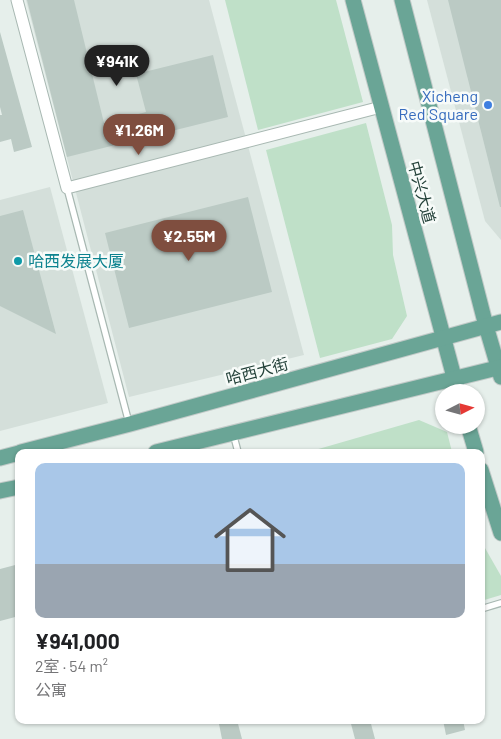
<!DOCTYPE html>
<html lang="zh">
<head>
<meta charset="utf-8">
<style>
	:root { --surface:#fff; --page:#f6f6f6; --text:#202124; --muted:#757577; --accent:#7f4e3f }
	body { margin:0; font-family:Barlow,"Noto Sans SC",sans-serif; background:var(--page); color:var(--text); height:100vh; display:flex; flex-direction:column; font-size:19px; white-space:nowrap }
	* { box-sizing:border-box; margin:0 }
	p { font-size:16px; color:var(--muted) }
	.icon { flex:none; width:28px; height:28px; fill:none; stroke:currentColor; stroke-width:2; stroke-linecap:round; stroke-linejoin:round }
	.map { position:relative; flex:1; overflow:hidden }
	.drawer { position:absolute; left:15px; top:449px; width:470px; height:275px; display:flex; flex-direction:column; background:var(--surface); border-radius:10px; box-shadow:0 1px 4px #0004 }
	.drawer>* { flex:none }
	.needle { width:32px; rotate:84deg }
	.controls { position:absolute; left:435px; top:384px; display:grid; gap:10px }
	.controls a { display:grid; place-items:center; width:50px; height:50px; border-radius:50%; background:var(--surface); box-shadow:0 1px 4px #0004; font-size:25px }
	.price { position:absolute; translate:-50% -42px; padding:0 11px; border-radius:18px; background:var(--accent); color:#fff; font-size:16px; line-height:32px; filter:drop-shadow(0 1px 2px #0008) }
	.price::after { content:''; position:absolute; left:50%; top:30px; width:15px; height:11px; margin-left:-8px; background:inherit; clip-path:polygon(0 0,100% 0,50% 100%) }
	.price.on { background:#222; color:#fff }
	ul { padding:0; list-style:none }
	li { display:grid; align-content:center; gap:10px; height:265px; padding:0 20px }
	li span { display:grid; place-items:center; height:155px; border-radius:10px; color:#555 }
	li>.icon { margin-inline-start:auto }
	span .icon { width:90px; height:90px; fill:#fffc; stroke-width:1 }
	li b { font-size:21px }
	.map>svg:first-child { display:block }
</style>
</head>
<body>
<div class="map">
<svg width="501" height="739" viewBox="0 0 501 739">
	<rect width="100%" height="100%" fill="#e6efeb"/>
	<!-- built -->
	<g fill="#d4dfda">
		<path d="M26,0H209L304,355L129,397Z"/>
		<path d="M427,0H501V240L485,221Z"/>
		<path d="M50,187L108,403L0,431V200Z"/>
	</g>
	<!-- green -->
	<g fill="#bfe0c8">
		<path d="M225,0H336L363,102L258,130Z"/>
		<path d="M366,123L392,225L393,255L407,316L392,339L320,358L266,150Z"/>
		<path d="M419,420L447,432L452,452H308Z"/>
		<path d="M481,541L501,576V595L481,601Z"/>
	</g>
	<!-- building -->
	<g fill="#bbcac4">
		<path d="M27,0H74L104,123L146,112L136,74L213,55L228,117L67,157Z"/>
		<path d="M448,0H501V207H500Z"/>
		<path d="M0,32L32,147L14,152L11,139L0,142V115H2L0,107Z"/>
		<path d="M248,197L272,292L129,328L105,233Z"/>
		<path d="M23,210L56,334L0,306V216Z"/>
		<path d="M19,564V616L0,621V569Z"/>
		<path d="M236,720H237L242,739H222L219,724Z"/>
		<path d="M350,720H370L375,739H355Z"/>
		<path d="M443,720H463L465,730L446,735Z"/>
	</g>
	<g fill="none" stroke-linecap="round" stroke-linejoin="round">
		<!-- lane casing -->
		<g stroke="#a8b8b2" stroke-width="8">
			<g id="lane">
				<path d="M67,188L129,423"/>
				<path d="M233,433L238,452"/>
				<path d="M481,609L501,603"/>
			</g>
		</g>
		<!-- street casing -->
		<g stroke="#a8b8b2" stroke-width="13">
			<path id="street" d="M17,0L67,188L381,107"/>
		</g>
		<!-- primary casing -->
		<g stroke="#c2cac8" stroke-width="17">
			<g id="primary">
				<path d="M353,0L458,392"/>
				<path d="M402,0L486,326L501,377"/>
				<path d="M468,425L476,452"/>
				<path d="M21,452L130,424L501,322"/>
				<path d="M156,452L501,367"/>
				<path d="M0,458L19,453"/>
				<path d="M481,470L501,533"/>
				<path d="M0,491L19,487"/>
			</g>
		</g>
		<!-- lane -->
		<use href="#lane" stroke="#fff" stroke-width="5.5"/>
		<!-- street -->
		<use href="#street" stroke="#fff" stroke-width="11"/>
		<!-- primary -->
		<use href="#primary" stroke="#6aa596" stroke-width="15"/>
	</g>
	<!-- markers -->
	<circle fill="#3f7fe0" stroke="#f7fbf9" stroke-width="2" cx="488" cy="105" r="5"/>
	<circle fill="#0f9aa8" stroke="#f7fbf9" stroke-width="2" cx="18" cy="261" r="5"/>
	<g text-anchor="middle" stroke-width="5" stroke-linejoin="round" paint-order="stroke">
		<!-- shop labels -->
		<g font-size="16" fill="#366cbe" stroke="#f7fbf9" text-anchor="end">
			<text x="478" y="102">Xicheng<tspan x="478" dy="18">Red Square</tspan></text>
		</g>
		<!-- street labels -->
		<g font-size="16" fill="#24423a" stroke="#f7fbf9">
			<text transform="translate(422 192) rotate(75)" y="6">中兴大道</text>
			<text transform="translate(257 371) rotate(-15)" y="6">哈西大街</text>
		</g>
		<!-- culture labels -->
		<g font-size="16" fill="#0d838f" stroke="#f7fbf9" text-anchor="start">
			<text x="28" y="267">哈西发展大厦</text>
		</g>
	</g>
</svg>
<div class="controls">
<a><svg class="needle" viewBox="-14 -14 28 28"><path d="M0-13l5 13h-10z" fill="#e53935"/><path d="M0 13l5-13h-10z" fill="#757577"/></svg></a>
</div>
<b class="price on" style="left:117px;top:87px">¥941K</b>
<b class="price" style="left:139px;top:156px">¥1.26M</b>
<b class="price" style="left:189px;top:262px">¥2.55M</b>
<section class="drawer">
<ul>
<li><span style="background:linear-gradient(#a9c7e8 65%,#9aa5b1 0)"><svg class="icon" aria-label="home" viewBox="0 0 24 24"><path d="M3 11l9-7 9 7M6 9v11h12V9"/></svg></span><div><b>¥941,000</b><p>2室 · 54 m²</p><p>公寓</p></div></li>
</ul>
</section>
</div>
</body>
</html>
